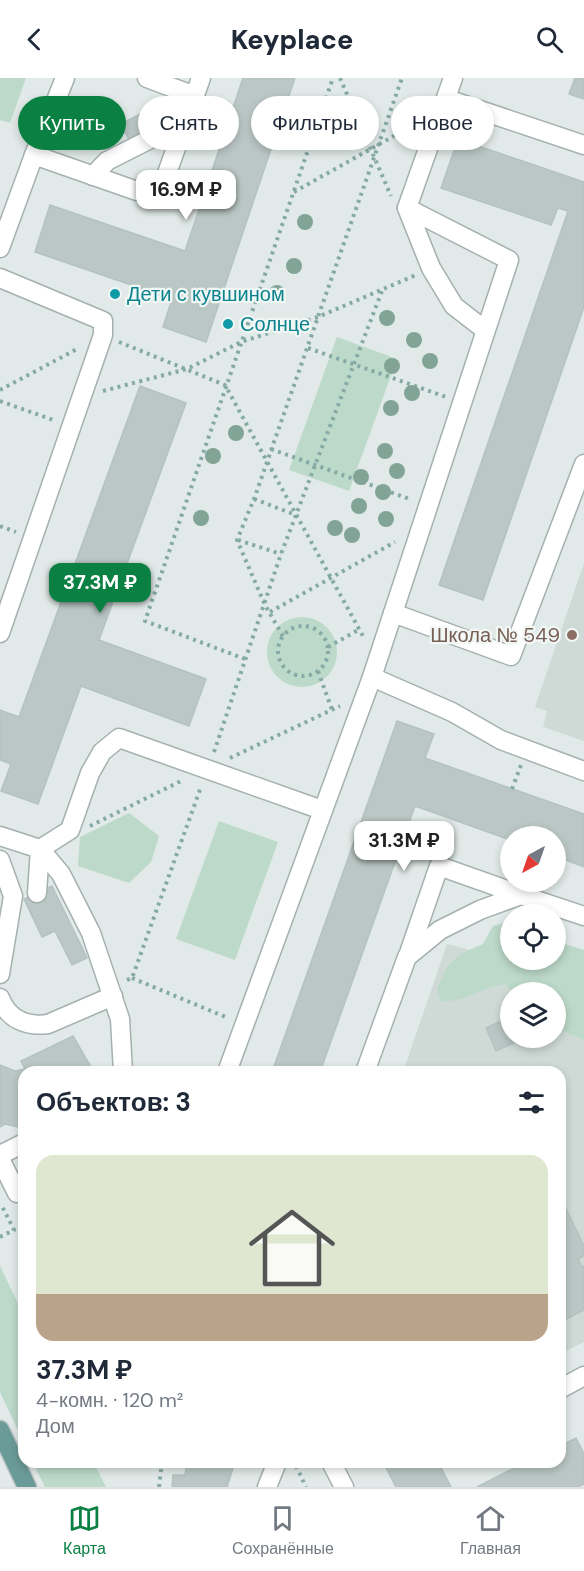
<!DOCTYPE html>
<html lang="ru">
<head>
<meta charset="utf-8">
<style>
	:root { --surface:#fff; --page:#f6f6f7; --text:#1f2937; --muted:#747a83; --line:#e0e1e3; --accent:#0b8043 }
	body { margin:0; font-family:"DM Sans",sans-serif; background:var(--page); color:var(--text); height:100vh; display:flex; flex-direction:column; font-size:22px; white-space:nowrap }
	* { box-sizing:border-box; margin:0 }
	p { font-size:20px; color:var(--muted) }
	.icon { flex:none; width:33px; height:33px; fill:none; stroke:currentColor; stroke-width:2; stroke-linecap:round; stroke-linejoin:round }
	.map { position:relative; flex:1; overflow:hidden }
	.drawer { position:absolute; left:18px; top:988px; width:548px; height:402px; display:flex; flex-direction:column; background:var(--surface); border-radius:18px; box-shadow:0 3px 9px #0003 }
	.drawer>* { flex:none }
	.top-card { position:absolute; left:18px; top:18px; width:549px; height:54px; display:flex; gap:12px }
	.needle { width:39px; rotate:220deg }
	.fabs { position:absolute; left:500px; top:748px; display:grid; gap:12px }
	.fabs a { display:grid; place-items:center; width:66px; height:66px; border-radius:50%; background:var(--surface); box-shadow:0 3px 9px #0003; font-size:30px }
	.price { position:absolute; translate:-50% -51px; padding:0 14px; border-radius:12px; background:#fff; color:#222; font-size:20px; line-height:39px; filter:drop-shadow(0 2px 3px #0008) }
	.price::after { content:''; position:absolute; left:50%; top:36px; width:18px; height:14px; margin-left:-9px; background:inherit; clip-path:polygon(0 0,100% 0,50% 100%) }
	.price.active { background:var(--accent); color:#fff }
	ul { padding:0; list-style:none }
	li { display:grid; align-content:center; gap:12px; height:318px; padding:0 18px }
	li span { display:grid; place-items:center; height:186px; border-radius:18px; color:#555 }
	li>.icon { margin-inline-start:auto }
	span .icon { width:108px; height:108px; fill:#fffc; stroke-width:1 }
	li b { font-size:26px }
	h2 { display:flex; justify-content:space-between; align-items:center; height:72px; padding:0 18px; font-size:26px }
	.chip { padding:0 21px; border-radius:27px; background:var(--surface); box-shadow:0 3px 9px #0003; font-size:21px; line-height:54px }
	.chip.active { background:var(--accent); color:#fff }
	header { display:flex; justify-content:space-between; align-items:center; height:78px; padding:0 18px; background:var(--surface); font-size:27px; font-weight:800 }
	.tabs { display:flex; justify-content:space-around; align-items:center; height:84px; border-top:2px solid var(--line); background:var(--surface); font-size:16px; color:var(--muted) }
	.tabs a { display:grid; justify-items:center; gap:3px }
	.tabs .active { color:var(--accent) }
	.map>svg:first-child { display:block }
</style>
</head>
<body>
<header><svg class="icon" aria-label="back" viewBox="0 0 24 24"><path d="M15 5l-7 7 7 7"/></svg>Keyplace<svg class="icon" aria-label="search" viewBox="0 0 24 24"><circle cx="10" cy="10" r="6"/><path d="M15 15l6 6"/></svg></header>
<div class="map">
<svg width="584" height="1409" viewBox="0 0 584 1409">
	<rect width="100%" height="100%" fill="#e1eae8"/>
	<!-- built -->
	<g fill="#cfdad7" fill-rule="evenodd">
		<path d="M584,485V663L543,649L547,633L535,629Z"/>
		<path d="M447,866L552,894L584,962V1264L560,1276V994H403ZM510,915H555V960H510Z"/>
	</g>
	<!-- green -->
	<g fill="#bcd9c9">
		<path d="M0,0H26L10,45L0,42Z"/>
		<path d="M337,259L397,281L349,413L289,392Z"/>
		<circle cx="302" cy="574" r="35"/>
		<path d="M129,735L159,758L151,784L129,805L78,788L80,759Z"/>
		<path d="M219,743L278,764L235,882L176,861Z"/>
		<path d="M510,843V882H555V863L584,872V962L555,949V915H515L505,906C479,909 470,924 441,923L437,911L447,889L460,876L483,866L493,848Z"/>
		<path d="M0,1188L24,1238V1365L0,1314Z"/>
		<path d="M33,1385H94L106,1409H45Z"/>
	</g>
	<!-- building -->
	<g fill="#bac7c4" stroke="#b4c3c0" stroke-width="1.5">
		<path d="M243,0H295L206,264L163,249L172,221L35,174L50,127L185,173Z"/>
		<path d="M575,0H584V21L569,16Z"/>
		<path d="M142,35L153,55L131,66L121,46Z"/>
		<path d="M458,61L584,104V229L483,522L439,507L568,133L558,130L551,147L441,110Z"/>
		<path d="M140,308L186,325L99,562L206,601L189,648L81,608L38,726L1,713L11,686L0,682V632L19,639Z"/>
		<path d="M397,643L434,656L425,680L584,736V789L555,778V759H510V762L415,728L320,994H272Z"/>
		<path d="M52,808L87,880L72,887L55,853L42,859L24,821Z"/>
		<path d="M510,939V960L523,961L496,973L486,950Z"/>
		<path d="M73,958L94,994H24L23,1050L5,1046L0,1049V987L15,993L25,991L21,983Z"/>
		<path d="M560,1118L584,1168V1178L578,1181L582,1189L584,1188V1232L566,1241L560,1227Z"/>
		<path d="M576,1360L584,1376V1406L578,1409H477L526,1384H560V1368Z"/>
		<path d="M187,1384H235L227,1409H172L173,1397H185Z"/>
		<path d="M383,1384H438L451,1409H396Z"/>
	</g>
	<g fill="none" stroke-linecap="round" stroke-linejoin="round">
		<!-- minor casing -->
		<g stroke="#a4b1af" stroke-width="21">
			<g id="minor">
				<path d="M147,0L195,18"/>
				<path d="M447,21L584,67"/>
				<path d="M34,77L65,0"/>
				<path d="M93,98L107,83L180,46L184,48"/>
				<path d="M407,130L431,190L454,228L485,252"/>
				<path d="M0,170L34,77L137,113L155,112L166,98L201,0"/>
				<path d="M0,200L103,243V257L0,555"/>
				<path d="M393,535L511,578L584,386"/>
				<path d="M372,599L452,634L501,662L584,693"/>
				<path d="M0,758L40,771L61,796L91,855L120,941L123,994"/>
				<path d="M0,782L13,818L0,896"/>
				<path d="M37,815L40,771L70,752L90,695L102,674L119,660L322,732"/>
				<path d="M408,878L439,788L521,817"/>
				<path d="M0,920C8,941 26,949 48,946L113,918"/>
				<path d="M227,994L372,599L509,182L407,130L453,0"/>
				<path d="M365,994L407,879L440,852L480,832L521,817L584,838"/>
				<path d="M0,1077L24,1065"/>
				<path d="M0,1081L17,1115L24,1111"/>
				<path d="M560,1311L584,1298"/>
				<path d="M331,1384L344,1409"/>
				<path d="M267,1409L277,1384"/>
			</g>
		</g>
		<!-- major casing -->
		<g stroke="#bdc4c3" stroke-width="21">
			<path id="major" d="M0,1352L27,1409"/>
		</g>
		<!-- path -->
		<g stroke="#85aaa6" stroke-width="4" stroke-dasharray="3 4.5" stroke-linecap="butt">
			<path d="M340,0L391,118"/>
			<path d="M294,114L417,45"/>
			<path d="M119,264L225,307L364,560"/>
			<path d="M308,270L446,319"/>
			<path d="M0,312L79,270"/>
			<path d="M103,313L187,291L241,264L318,239L416,197"/>
			<path d="M0,323L56,343"/>
			<path d="M271,371L412,422"/>
			<path d="M254,421L296,437"/>
			<path d="M0,448L16,454"/>
			<path d="M238,462L281,476"/>
			<path d="M270,534L395,464"/>
			<circle cx="303" cy="573" r="25"/>
			<path d="M283,558L265,527L237,462L254,421L402,0"/>
			<path d="M328,569L360,551"/>
			<path d="M245,581L145,543L333,0"/>
			<path d="M318,593L332,632"/>
			<path d="M214,674L281,476L382,213"/>
			<path d="M230,680L340,628"/>
			<path d="M512,711L521,687"/>
			<path d="M90,748L183,702"/>
			<path d="M132,900L228,940"/>
			<path d="M127,902L132,900L201,709"/>
			<path d="M0,1159L14,1152L2,1128"/>
			<path d="M296,1388L306,1409"/>
			<path d="M159,1409L162,1384"/>
		</g>
		<!-- minor -->
		<use href="#minor" stroke="#fff" stroke-width="18"/>
		<!-- major -->
		<use href="#major" stroke="#6a9b98" stroke-width="18"/>
	</g>
	<!-- trees -->
	<g fill="#81a496">
		<circle cx="305" cy="144" r="8"/>
		<circle cx="294" cy="188" r="8"/>
		<circle cx="277" cy="215" r="8"/>
		<circle cx="387" cy="240" r="8"/>
		<circle cx="414" cy="262" r="8"/>
		<circle cx="430" cy="283" r="8"/>
		<circle cx="392" cy="288" r="8"/>
		<circle cx="412" cy="315" r="8"/>
		<circle cx="391" cy="330" r="8"/>
		<circle cx="236" cy="355" r="8"/>
		<circle cx="385" cy="373" r="8"/>
		<circle cx="213" cy="378" r="8"/>
		<circle cx="397" cy="393" r="8"/>
		<circle cx="361" cy="399" r="8"/>
		<circle cx="383" cy="414" r="8"/>
		<circle cx="359" cy="428" r="8"/>
		<circle cx="201" cy="440" r="8"/>
		<circle cx="386" cy="441" r="8"/>
		<circle cx="335" cy="450" r="8"/>
		<circle cx="352" cy="457" r="8"/>
	</g>
	<!-- markers -->
	<g fill="#0f9aa8" stroke="#f1f7f5" stroke-width="2">
		<circle cx="115" cy="216" r="6"/>
		<circle cx="228" cy="246" r="6"/>
	</g>
	<circle fill="#8d6e63" stroke="#f1f7f5" stroke-width="2" cx="572" cy="557" r="6"/>
	<g text-anchor="middle" stroke-width="4.5" stroke-linejoin="round" paint-order="stroke">
		<!-- culture labels -->
		<g font-size="20" fill="#0d838f" stroke="#f1f7f5" text-anchor="start">
			<text x="127" y="223">Дети с кувшином</text>
			<text x="240" y="253">Солнце</text>
		</g>
		<!-- education labels -->
		<g font-size="20" fill="#785e54" stroke="#f1f7f5" text-anchor="end">
			<text x="560" y="564">Школа № 549</text>
		</g>
	</g>
</svg>
<div class="fabs">
<a><svg class="needle" viewBox="-14 -14 28 28"><path d="M0-13l5 13h-10z" fill="#e53935"/><path d="M0 13l5-13h-10z" fill="#747a83"/></svg></a>
<a><svg class="icon" aria-label="locate" viewBox="0 0 24 24"><circle cx="12" cy="12" r="6"/><path d="M12 2v4M12 18v4M2 12h4M18 12h4"/></svg></a>
<a><svg class="icon" aria-label="layers" viewBox="0 0 24 24"><path d="M12 4l9 5-9 5-9-5zM3 14l9 5 9-5"/></svg></a>
</div>
<b class="price" style="left:186px;top:143px">16.9M ₽</b>
<b class="price active" style="left:100px;top:536px">37.3M ₽</b>
<b class="price" style="left:404px;top:794px">31.3M ₽</b>
<div class="top-card">
<a class="chip active">Купить</a>
<a class="chip">Снять</a>
<a class="chip">Фильтры</a>
<a class="chip">Новое</a>
</div>
<section class="drawer">
<h2>Объектов: 3<svg class="icon" aria-label="filters" viewBox="0 0 24 24"><path d="M4 7h16M4 17h16"/><circle cx="9" cy="7" r="2"/><circle cx="15" cy="17" r="2"/></svg></h2>
<ul>
<li><span style="background:linear-gradient(#dfe7d0 75%,#b9a48a 0)"><svg class="icon" aria-label="home" viewBox="0 0 24 24"><path d="M3 11l9-7 9 7M6 9v11h12V9"/></svg></span><div><b>37.3M ₽</b><p>4-комн. · 120 m²</p><p>Дом</p></div></li>
</ul>
</section>
</div>
<nav class="tabs">
<a class="active"><svg class="icon" aria-label="map" viewBox="0 0 24 24"><path d="M3 6l6-2 6 2 6-2v14l-6 2-6-2-6 2zM9 4v14M15 6v14"/></svg>Карта</a>
<a><svg class="icon" aria-label="saved" viewBox="0 0 24 24"><path d="M7 4h10v16l-5-4-5 4z"/></svg>Сохранённые</a>
<a><svg class="icon" aria-label="home" viewBox="0 0 24 24"><path d="M3 11l9-7 9 7M6 9v11h12V9"/></svg>Главная</a>
</nav>
</body>
</html>
